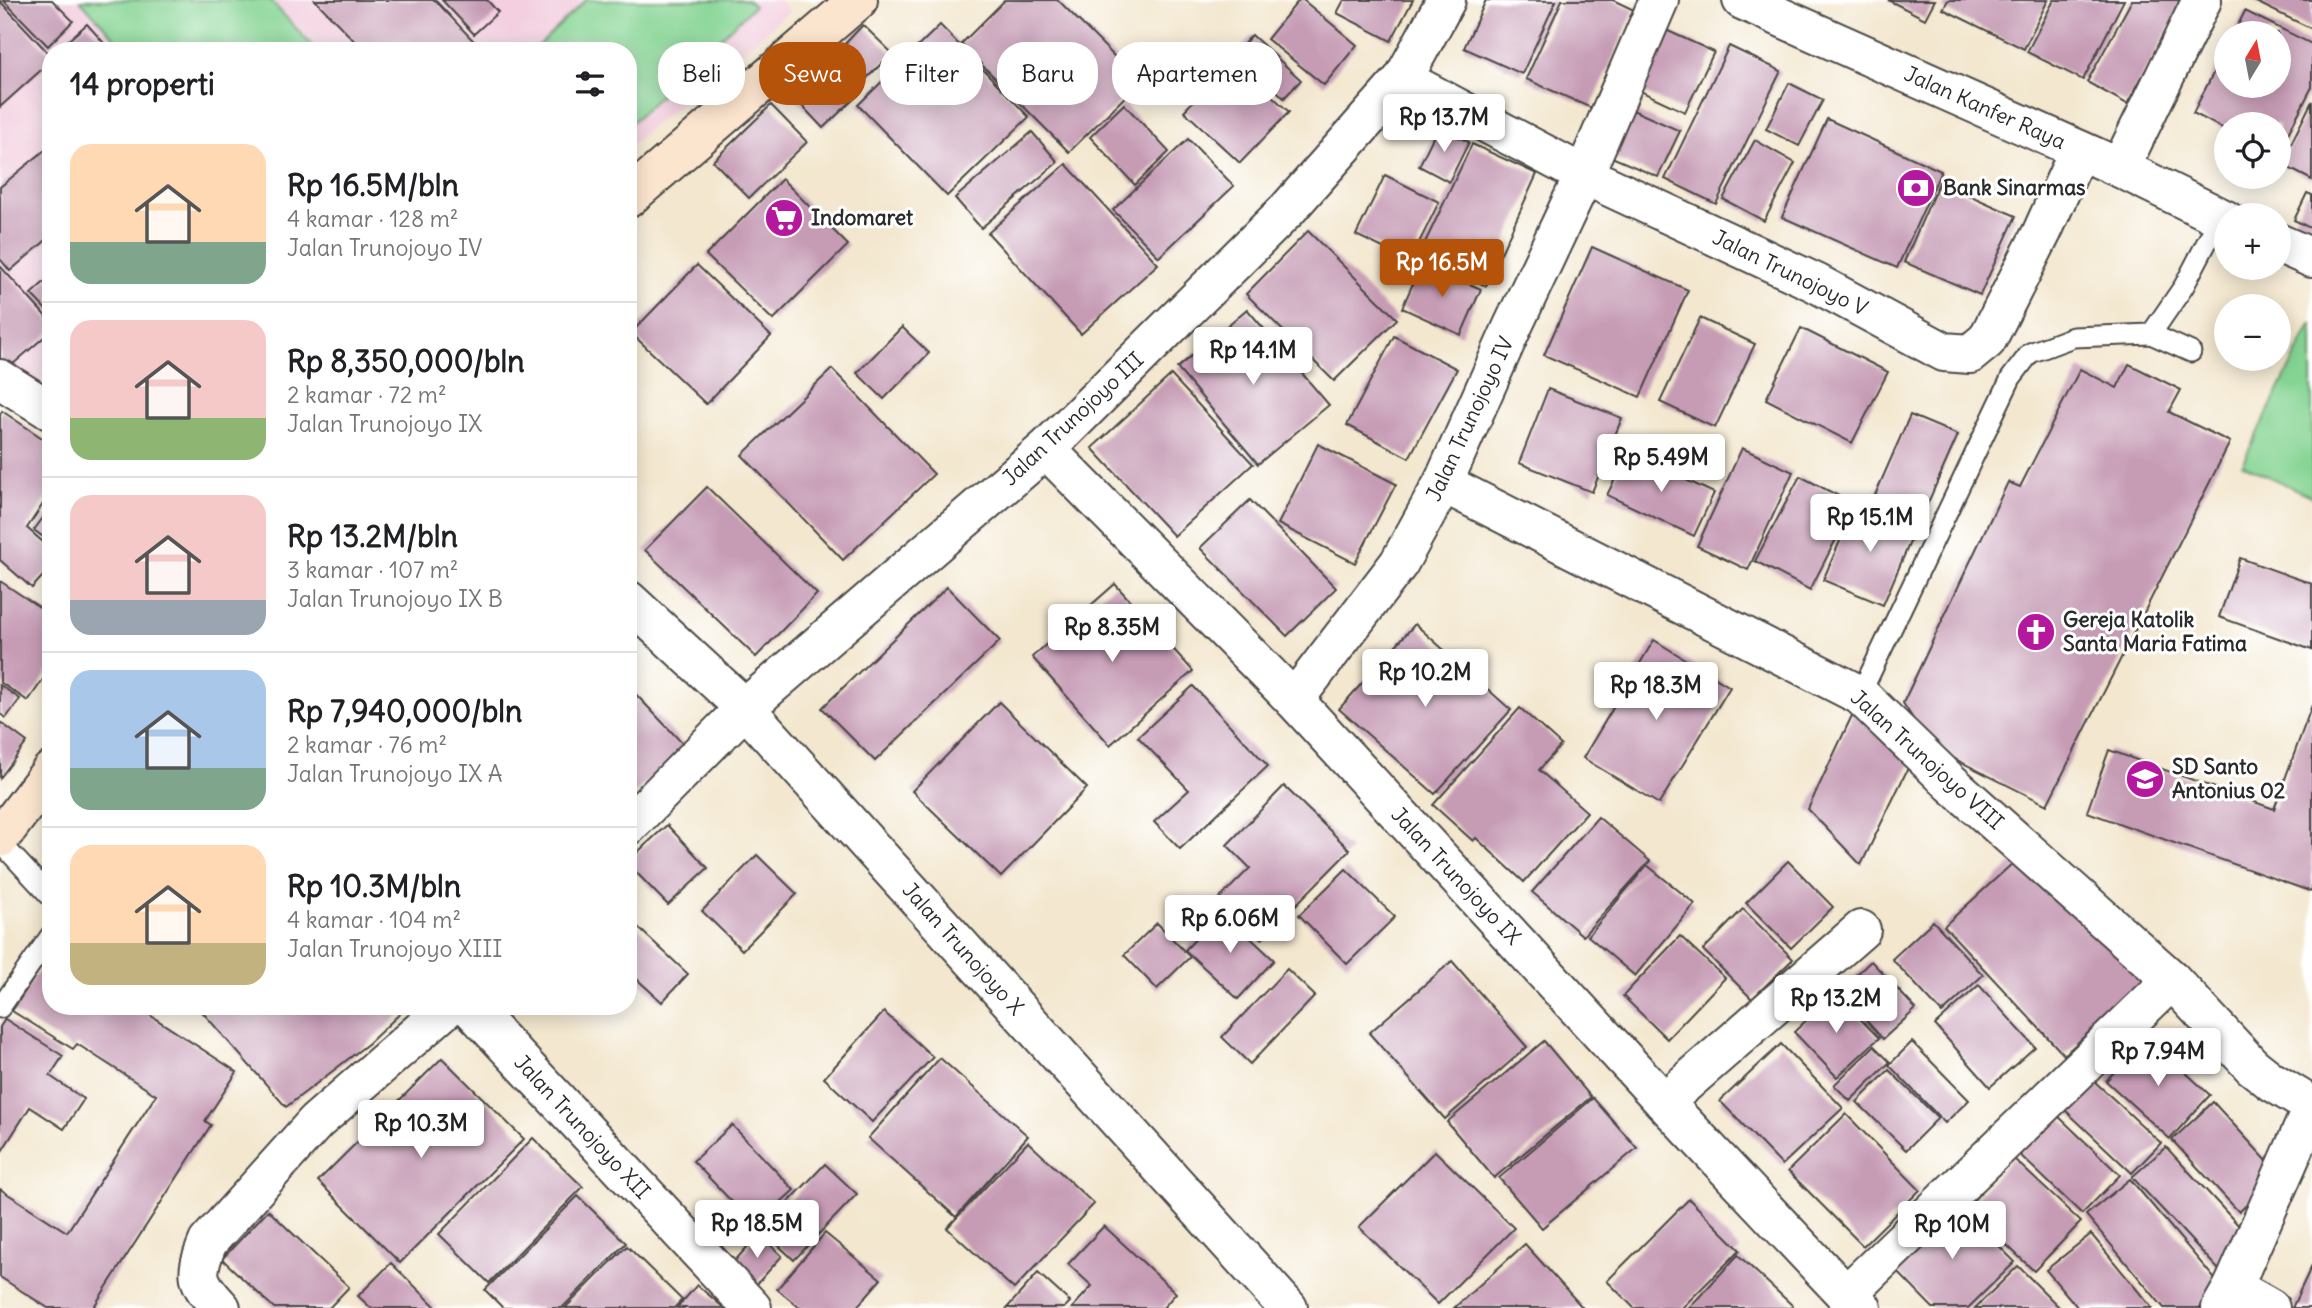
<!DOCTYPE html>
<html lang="id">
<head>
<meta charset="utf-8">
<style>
	:root { --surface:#fff; --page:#f6f6f6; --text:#202124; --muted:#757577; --line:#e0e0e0; --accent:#b45309 }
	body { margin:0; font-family:Delius,sans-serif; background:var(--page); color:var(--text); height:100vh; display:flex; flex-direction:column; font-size:26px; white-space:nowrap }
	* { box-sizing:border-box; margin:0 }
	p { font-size:23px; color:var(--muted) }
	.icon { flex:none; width:38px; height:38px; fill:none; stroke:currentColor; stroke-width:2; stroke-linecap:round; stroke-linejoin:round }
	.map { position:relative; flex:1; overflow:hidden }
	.side { position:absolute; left:42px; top:42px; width:595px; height:973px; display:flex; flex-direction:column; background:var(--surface); border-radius:28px; box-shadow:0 4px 18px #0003 }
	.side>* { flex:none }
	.hud { position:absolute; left:658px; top:42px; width:665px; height:63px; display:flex; gap:14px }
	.needle { width:46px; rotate:10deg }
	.controls { position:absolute; left:2214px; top:21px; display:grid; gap:14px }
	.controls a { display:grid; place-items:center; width:77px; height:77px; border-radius:50%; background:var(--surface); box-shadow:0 4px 18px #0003; font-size:35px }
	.price { position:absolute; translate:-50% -60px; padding:0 16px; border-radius:7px; background:#fff; color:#222; font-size:23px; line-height:46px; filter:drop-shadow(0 2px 4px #0008) }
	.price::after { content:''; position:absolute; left:50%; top:42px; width:21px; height:16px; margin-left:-10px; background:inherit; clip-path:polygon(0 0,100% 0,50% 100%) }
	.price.current { background:var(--accent); color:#fff }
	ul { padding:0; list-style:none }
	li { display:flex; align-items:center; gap:21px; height:175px; padding:0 28px }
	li+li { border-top:2px solid var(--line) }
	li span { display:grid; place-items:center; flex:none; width:196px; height:140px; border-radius:21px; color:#555 }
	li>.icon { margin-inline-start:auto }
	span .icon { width:84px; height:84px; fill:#fffc; stroke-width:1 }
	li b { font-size:30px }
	h2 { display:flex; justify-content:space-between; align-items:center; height:84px; padding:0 28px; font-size:30px }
	.pill { padding:0 24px; border-radius:28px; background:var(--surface); box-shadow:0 4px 18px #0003; font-size:24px; line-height:63px }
	.pill.current { background:var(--accent); color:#fff }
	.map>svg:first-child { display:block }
</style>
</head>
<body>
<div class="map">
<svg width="2312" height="1308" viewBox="0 0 2312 1308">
	<rect width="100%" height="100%" fill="#fff"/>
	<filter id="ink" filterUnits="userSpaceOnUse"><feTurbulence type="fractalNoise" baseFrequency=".0143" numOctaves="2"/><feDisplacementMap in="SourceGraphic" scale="14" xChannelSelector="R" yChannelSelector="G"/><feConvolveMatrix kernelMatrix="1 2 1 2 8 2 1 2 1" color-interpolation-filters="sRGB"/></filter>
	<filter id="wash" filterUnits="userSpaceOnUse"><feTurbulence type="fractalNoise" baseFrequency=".00686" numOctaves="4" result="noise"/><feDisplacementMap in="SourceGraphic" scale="28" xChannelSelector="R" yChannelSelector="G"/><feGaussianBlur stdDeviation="1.57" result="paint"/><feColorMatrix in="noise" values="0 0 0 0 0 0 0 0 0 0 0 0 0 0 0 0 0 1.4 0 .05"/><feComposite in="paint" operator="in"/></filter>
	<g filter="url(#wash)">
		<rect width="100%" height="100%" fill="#f3e7cf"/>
		<!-- built -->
		<path fill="#f3cfdf" d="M0,0H779L790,11L628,147V51H51V400L0,375Z"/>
		<!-- green -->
		<g fill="#85d493" stroke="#58805f" stroke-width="2">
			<path d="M80,0H270L317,51H127Z"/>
			<path d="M586,0H748L754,6L628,126V51H533Z"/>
			<path d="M2312,323V497L2242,464Z"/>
		</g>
		<g id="blocks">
			<!-- building -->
			<g fill="#c69cb5">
				<path d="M3,0H52L73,21L48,46Z"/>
				<path d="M315,0H435L483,51H364Z"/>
				<path d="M442,0H487L498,12L474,34Z"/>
				<path d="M1005,0H1058L1140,82L1069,152L961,44Z"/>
				<path d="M1299,0H1303L1357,45L1324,85L1267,39Z"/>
				<path d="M1344,0H1413L1391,41L1337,13Z"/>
				<path d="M1486,0L1556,1L1522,74L1464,48Z"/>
				<path d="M1562,0H1613L1634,10L1591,108L1526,79Z"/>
				<path d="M1888,0H1935L1925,19Z"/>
				<path d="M1948,0H2048L2024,49L1943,9Z"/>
				<path d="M2054,0H2124L2083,80L2027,52Z"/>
				<path d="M2132,0H2185L2127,104L2087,82Z"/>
				<path d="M2252,0H2312V29Z"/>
				<path d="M0,1L51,56V61L0,107Z"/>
				<path d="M2245,11L2312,44V87L2278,153V124H2226V130L2193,113L2226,48V86H2278V33H2234Z"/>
				<path d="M87,24L111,51H56Z"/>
				<path d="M863,25L892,53L864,81L836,53Z"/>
				<path d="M940,25L1029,117L947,196L858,105Z"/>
				<path d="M1666,30L1714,52L1685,112L1638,90Z"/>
				<path d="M1252,35L1301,80L1284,98L1236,52Z"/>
				<path d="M1729,46L1781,71L1716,204L1665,179Z"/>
				<path d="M1233,59L1289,112L1240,163L1184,111Z"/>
				<path d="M822,60L857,96L823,128L789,92Z"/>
				<path d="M1789,83L1823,100L1799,146L1766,129Z"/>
				<path d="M2312,101V180L2281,164Z"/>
				<path d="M1124,104L1169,152L1135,185L1090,137Z"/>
				<path d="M771,105L807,142L749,198L713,161Z"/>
				<path d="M1628,108L1680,131L1658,177L1607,155Z"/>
				<path d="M1827,119L1941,171L1897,268L1782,217Z"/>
				<path d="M1438,127L1469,142L1449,182L1419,166Z"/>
				<path d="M1032,132L1058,162L981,228L955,198Z"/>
				<path d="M1188,139L1234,186L1159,257L1113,210Z"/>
				<path d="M1755,140L1795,163L1764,221L1723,199Z"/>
				<path d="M1472,144L1537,174L1486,286L1419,255Z"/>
				<path d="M51,145V236L10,271L0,259V187Z"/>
				<path d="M1066,164L1158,264L1081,334L988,233Z"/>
				<path d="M1385,175L1439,202L1410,261L1356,235Z"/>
				<path d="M782,179L848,245L773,320L706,255Z"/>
				<path d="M1939,182L2016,216L1980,295L1904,262Z"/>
				<path d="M2307,193L2312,195V229L2294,220Z"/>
				<path d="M1308,231L1397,319L1334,381L1246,294Z"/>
				<path d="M1592,247L1688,290L1640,397L1544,355Z"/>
				<path d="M1422,263L1481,289L1461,335L1402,308Z"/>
				<path d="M697,265L771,336L706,404L631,333Z"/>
				<path d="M0,266L51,322V331L4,372L0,369Z"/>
				<path d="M51,276V315L31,294Z"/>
				<path d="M1247,309L1329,405L1258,464L1177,368Z"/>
				<path d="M1700,318L1755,344L1715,428L1660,402Z"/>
				<path d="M902,327L929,353L884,399L857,373Z"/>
				<path d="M1801,328L1888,372L1852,443L1766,399Z"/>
				<path d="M1394,336L1457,369L1409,458L1347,425Z"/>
				<path d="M2129,364L2181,390L2169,412L2230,442L2047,805L1931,747L1903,703L2008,482L2020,487L2080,369L2117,388Z"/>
				<path d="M832,369L934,474L843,560L742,455Z"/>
				<path d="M1171,375L1253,464L1174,536L1092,448Z"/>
				<path d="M1548,389L1622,418L1592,492L1519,463Z"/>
				<path d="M2,411L51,444V492L27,528L51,549V567L32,588L0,560V415Z"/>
				<path d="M1910,415L1958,435L1919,523L1872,502Z"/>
				<path d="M1318,444L1396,484L1355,563L1278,524Z"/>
				<path d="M1742,448L1793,472L1748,570L1697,546Z"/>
				<path d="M1628,453L1714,493L1694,536L1607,495Z"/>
				<path d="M1800,476L1854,504L1810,590L1755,561Z"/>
				<path d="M707,487L817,594L756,657L645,550Z"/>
				<path d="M1250,500L1336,588L1287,636L1200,548Z"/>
				<path d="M1857,502L1916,528L1883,605L1823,580Z"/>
				<path d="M45,515L51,519V543L34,530Z"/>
				<path d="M2240,558L2312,584V650L2219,617Z"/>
				<path d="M0,581L51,615V668L28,701L0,682Z"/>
				<path d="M1115,584L1193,671L1110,745L1032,657Z"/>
				<path d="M947,587L1000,641L875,761L822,708Z"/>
				<path d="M1415,624L1511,710L1435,794L1339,709Z"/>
				<path d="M1654,640L1730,687L1659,804L1583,758Z"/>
				<path d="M0,685L20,699L6,718L0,714Z"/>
				<path d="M628,686L685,746L628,799Z"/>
				<path d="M1193,686L1268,766L1180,849L1154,822L1189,790L1138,737Z"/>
				<path d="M999,702L1087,788L1001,877L912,791Z"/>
				<path d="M2312,705V892L2087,812L2109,750L2274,809Z"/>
				<path d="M1856,707L1911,762L1861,865L1808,809Z"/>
				<path d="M1520,708L1561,745L1539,770L1587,812L1524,882L1476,838L1473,841L1433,805Z"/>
				<path d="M0,722L27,742L0,778Z"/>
				<path d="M1284,786L1350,850L1262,939L1220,898L1250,868L1227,845Z"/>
				<path d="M1598,817L1650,861L1583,936L1532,892Z"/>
				<path d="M667,825L708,868L668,905L628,864V861Z"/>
				<path d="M2025,852L2145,981L2064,1055L1944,926Z"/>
				<path d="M757,855L797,894L742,950L702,911Z"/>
				<path d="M1788,861L1833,907L1791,948L1746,903Z"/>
				<path d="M1647,865L1695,904L1635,976L1588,936Z"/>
				<path d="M1346,869L1395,917L1347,964L1299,915Z"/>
				<path d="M1743,909L1793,959L1752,999L1703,950Z"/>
				<path d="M1222,911L1274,960L1238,999L1185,950Z"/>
				<path d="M628,918L688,974L662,1002L628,971Z"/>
				<path d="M1933,921L1983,975L1942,1013L1892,959Z"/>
				<path d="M1157,923L1190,957L1157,989L1124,955Z"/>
				<path d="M1680,936L1725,978L1667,1039L1623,996Z"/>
				<path d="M51,952V1006H136L237,1072L205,1121L211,1125L93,1308H48L0,1277V1189L67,1232L156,1095L77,1044L73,1049L12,1011Z"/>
				<path d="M1452,961L1527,1047L1445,1119L1369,1033Z"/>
				<path d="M1871,961L1916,1009L1883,1039L1839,991Z"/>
				<path d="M1287,969L1315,996L1250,1064L1222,1037Z"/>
				<path d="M1979,985L2035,1047L1990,1087L1935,1025Z"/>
				<path d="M1835,993L1879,1038L1837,1077L1794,1032Z"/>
				<path d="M197,1006H408L369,1043L286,1107Z"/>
				<path d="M884,1012L933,1057L872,1122L824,1078Z"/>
				<path d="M5,1019L63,1056L50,1076L84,1099L64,1129L30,1107L0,1154V1027Z"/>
				<path d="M2146,1036L2210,1095L2170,1139L2106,1081Z"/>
				<path d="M1544,1041L1591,1097L1494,1178L1447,1122Z"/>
				<path d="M1912,1042L1969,1100L1945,1123L1889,1065Z"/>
				<path d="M1781,1044L1843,1108L1782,1165L1720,1101Z"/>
				<path d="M1874,1046L1890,1062L1850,1101L1834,1085Z"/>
				<path d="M442,1058L524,1139L400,1263L318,1181Z"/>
				<path d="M940,1058L1028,1136L956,1217L868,1138Z"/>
				<path d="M1889,1070L1938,1118L1906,1150L1857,1102Z"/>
				<path d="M2093,1080L2161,1143L2132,1173L2065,1110Z"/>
				<path d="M1593,1098L1637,1148L1542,1228L1499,1178Z"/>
				<path d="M2213,1102L2279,1174L2239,1212L2172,1140Z"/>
				<path d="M1846,1114L1920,1190L1863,1246L1788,1171Z"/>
				<path d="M2056,1114L2120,1175L2082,1214L2018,1153Z"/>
				<path d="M732,1125L794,1190L755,1226L693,1161Z"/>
				<path d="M533,1138L583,1187L489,1283L439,1234Z"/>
				<path d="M1028,1142L1094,1204L1014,1289L947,1228Z"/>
				<path d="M2166,1147L2253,1241L2219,1270L2132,1177Z"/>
				<path d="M1435,1151L1514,1228L1438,1304L1359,1227Z"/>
				<path d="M2013,1158L2081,1222L2034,1271L1967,1207Z"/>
				<path d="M825,1164L857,1194L794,1260L762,1230Z"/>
				<path d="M2130,1179L2225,1291L2204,1308H2164L2086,1215Z"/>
				<path d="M578,1196L626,1243L562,1308H503L485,1290Z"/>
				<path d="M1689,1199L1740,1250L1682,1308H1634L1607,1281Z"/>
				<path d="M1954,1201L2015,1262L1968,1308H1933L1890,1264Z"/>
				<path d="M268,1210L349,1287L329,1308H274L222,1259Z"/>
				<path d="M1104,1226L1176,1293L1163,1308H1072L1092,1286L1068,1264Z"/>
				<path d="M825,1233L881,1279L856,1308H800L777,1289Z"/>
				<path d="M759,1234L782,1256L755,1286L731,1265Z"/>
				<path d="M2091,1234L2152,1308H2078L2046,1270Z"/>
				<path d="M1525,1244L1583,1308H1454Z"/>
				<path d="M627,1246L682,1300L674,1308H565Z"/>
				<path d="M1738,1255L1793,1306L1792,1308H1689Z"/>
				<path d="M391,1263L437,1308H371L358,1296Z"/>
				<path d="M2312,1265V1308H2292Z"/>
				<path d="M2018,1266L2060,1308H1975Z"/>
				<path d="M1038,1273L1070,1302L1064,1308H1007Z"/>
				<path d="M697,1285L724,1308H677Z"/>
			</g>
		</g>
	</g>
	<g filter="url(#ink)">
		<use href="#blocks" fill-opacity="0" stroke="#494744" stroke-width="2"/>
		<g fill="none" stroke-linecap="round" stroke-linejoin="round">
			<!-- service casing -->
			<g stroke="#494744" stroke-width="23">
				<g id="service">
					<path d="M2151,334L2191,352"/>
					<path d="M1860,695L2011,378L2030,353L2073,337L2151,334L2184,286L2220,217"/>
					<path d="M0,842L51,897"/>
					<path d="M0,1008L51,935"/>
				</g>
			</g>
			<!-- minor casing -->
			<g stroke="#494744" stroke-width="42">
				<g id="minor">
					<path d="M1403,79L1584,175L1816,283L1944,352L1970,354L1987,340L2042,232L2079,150"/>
					<path d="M2120,168L2202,0"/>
					<path d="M0,379L51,411"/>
					<path d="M1046,449L1294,700L1664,1102L1846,1295L1862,1308"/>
					<path d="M1443,483L1860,695L1951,783L2172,980L2252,1066L2271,1081L2312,1106"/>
					<path d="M628,600L745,708L1288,1308"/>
					<path d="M1294,700L1399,563L1443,483L1512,328L1584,175L1659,0"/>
					<path d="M628,826L745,708L1046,449L1287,210L1403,79L1446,0"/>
					<path d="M469,1006L752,1308"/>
					<path d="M1664,1102L1861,930"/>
					<path d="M2233,1287L2270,1308"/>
					<path d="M1846,1295L2172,980"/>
					<path d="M221,1308C196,1281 194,1276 208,1242L316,1122L449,1006"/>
				</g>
			</g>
			<!-- tertiary casing -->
			<g stroke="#494744" stroke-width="42">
				<g id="tertiary">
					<path d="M1742,0L2120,168L2226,220"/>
					<path d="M2278,243L2312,258"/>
					<path d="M2221,1308L2233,1287L2312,1108"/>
				</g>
			</g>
			<!-- secondary casing -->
			<g stroke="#494744" stroke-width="42">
				<g id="secondary">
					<path d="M628,198L858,0"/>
					<path d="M0,838L51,771"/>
				</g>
			</g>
			<!-- service -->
			<use href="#service" stroke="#fff" stroke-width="19"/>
			<!-- minor -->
			<use href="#minor" stroke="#fff" stroke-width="38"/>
			<!-- tertiary -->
			<use href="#tertiary" stroke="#fff" stroke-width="38"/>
			<!-- secondary -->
			<use href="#secondary" stroke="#fce5cf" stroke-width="38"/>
		</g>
	</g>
	<!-- icons -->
	<defs>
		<g id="bank-disc" transform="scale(2.0125)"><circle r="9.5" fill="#b5179e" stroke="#fff"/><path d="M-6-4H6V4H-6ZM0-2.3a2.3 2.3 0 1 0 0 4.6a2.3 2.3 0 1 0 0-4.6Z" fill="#fff"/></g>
		<g id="supermarket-disc" transform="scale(2.0125)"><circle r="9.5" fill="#b5179e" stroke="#fff"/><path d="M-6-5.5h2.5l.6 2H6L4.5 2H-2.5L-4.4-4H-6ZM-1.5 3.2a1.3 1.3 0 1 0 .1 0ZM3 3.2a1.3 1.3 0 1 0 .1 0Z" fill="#fff"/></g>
		<g id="church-disc" transform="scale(2.0125)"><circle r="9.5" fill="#b5179e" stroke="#fff"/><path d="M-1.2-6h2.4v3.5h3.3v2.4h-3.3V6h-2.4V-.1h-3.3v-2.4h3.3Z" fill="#fff"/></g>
		<g id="school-disc" transform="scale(2.0125)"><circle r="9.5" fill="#b5179e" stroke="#fff"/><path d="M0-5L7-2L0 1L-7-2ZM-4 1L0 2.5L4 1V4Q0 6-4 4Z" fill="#fff"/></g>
	</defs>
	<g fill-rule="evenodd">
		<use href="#bank-disc" x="1916" y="188"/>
		<use href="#supermarket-disc" x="784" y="218"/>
		<use href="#church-disc" x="2036" y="632"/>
		<use href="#school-disc" x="2145" y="779"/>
	</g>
	<g text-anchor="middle" stroke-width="6" stroke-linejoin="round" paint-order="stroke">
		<!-- street labels -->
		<g font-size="21" fill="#2b2b2b" stroke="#fff">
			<text transform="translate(1985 108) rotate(24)" y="7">Jalan Kanfer Raya</text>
			<text transform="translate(1790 273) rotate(26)" y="7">Jalan Trunojoyo V</text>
			<text transform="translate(1073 419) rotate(-43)" y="7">Jalan Trunojoyo III</text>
			<text transform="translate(1470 419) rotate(-65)" y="7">Jalan Trunojoyo IV</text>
			<text transform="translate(1927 760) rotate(42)" y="7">Jalan Trunojoyo VIII</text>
			<text transform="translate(1456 876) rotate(47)" y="7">Jalan Trunojoyo IX</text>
			<text transform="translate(963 949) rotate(48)" y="7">Jalan Trunojoyo X</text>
			<text transform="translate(582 1127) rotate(47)" y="7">Jalan Trunojoyo XII</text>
		</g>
		<!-- poi labels -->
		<g font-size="21" font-weight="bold" fill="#2b2b2b" stroke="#fff" text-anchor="start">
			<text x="1943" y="195">Bank Sinarmas</text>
			<text x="811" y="225">Indomaret</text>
			<text x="2063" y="627">Gereja Katolik<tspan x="2063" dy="24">Santa Maria Fatima</tspan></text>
			<text x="2172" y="774">SD Santo<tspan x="2172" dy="24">Antonius 02</tspan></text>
		</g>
	</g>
</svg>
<div class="controls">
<a><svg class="needle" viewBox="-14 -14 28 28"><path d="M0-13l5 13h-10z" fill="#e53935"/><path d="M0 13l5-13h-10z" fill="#757577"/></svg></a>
<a><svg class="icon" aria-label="locate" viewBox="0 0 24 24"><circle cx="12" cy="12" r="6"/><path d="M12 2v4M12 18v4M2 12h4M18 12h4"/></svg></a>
<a>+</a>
<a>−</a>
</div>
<b class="price" style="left:1444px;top:154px">Rp 13.7M</b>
<b class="price current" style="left:1442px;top:299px">Rp 16.5M</b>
<b class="price" style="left:1253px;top:387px">Rp 14.1M</b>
<b class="price" style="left:1661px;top:494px">Rp 5.49M</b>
<b class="price" style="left:1870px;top:554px">Rp 15.1M</b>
<b class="price" style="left:1112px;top:664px">Rp 8.35M</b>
<b class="price" style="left:1425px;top:709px">Rp 10.2M</b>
<b class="price" style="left:1656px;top:722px">Rp 18.3M</b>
<b class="price" style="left:1230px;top:955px">Rp 6.06M</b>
<b class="price" style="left:1836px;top:1035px">Rp 13.2M</b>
<b class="price" style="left:2158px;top:1088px">Rp 7.94M</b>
<b class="price" style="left:421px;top:1160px">Rp 10.3M</b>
<b class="price" style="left:757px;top:1260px">Rp 18.5M</b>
<b class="price" style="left:1952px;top:1261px">Rp 10M</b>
<div class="hud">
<a class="pill">Beli</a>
<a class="pill current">Sewa</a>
<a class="pill">Filter</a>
<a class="pill">Baru</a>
<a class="pill">Apartemen</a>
</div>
<section class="side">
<h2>14 properti<svg class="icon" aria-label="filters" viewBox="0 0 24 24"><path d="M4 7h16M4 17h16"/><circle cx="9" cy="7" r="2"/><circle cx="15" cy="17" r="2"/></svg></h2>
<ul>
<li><span style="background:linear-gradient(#ffd9b3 70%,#7fa58c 0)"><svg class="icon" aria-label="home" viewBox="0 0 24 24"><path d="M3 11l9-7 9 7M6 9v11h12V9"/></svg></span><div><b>Rp 16.5M/bln</b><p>4 kamar · 128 m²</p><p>Jalan Trunojoyo IV</p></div></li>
<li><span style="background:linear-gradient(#f6c9c9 70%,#8fb573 0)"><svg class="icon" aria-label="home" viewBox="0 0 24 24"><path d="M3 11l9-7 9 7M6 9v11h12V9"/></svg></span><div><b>Rp 8,350,000/bln</b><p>2 kamar · 72 m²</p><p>Jalan Trunojoyo IX</p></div></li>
<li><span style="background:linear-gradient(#f6c9c9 75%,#9aa5b1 0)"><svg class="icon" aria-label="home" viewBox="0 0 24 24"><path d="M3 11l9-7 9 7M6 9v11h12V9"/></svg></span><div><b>Rp 13.2M/bln</b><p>3 kamar · 107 m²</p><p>Jalan Trunojoyo IX B</p></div></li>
<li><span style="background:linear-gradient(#a9c7e8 70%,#7fa58c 0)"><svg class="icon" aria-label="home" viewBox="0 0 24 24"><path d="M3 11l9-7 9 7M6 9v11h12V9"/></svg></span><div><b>Rp 7,940,000/bln</b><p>2 kamar · 76 m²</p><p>Jalan Trunojoyo IX A</p></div></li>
<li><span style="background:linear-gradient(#ffd9b3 70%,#c2b280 0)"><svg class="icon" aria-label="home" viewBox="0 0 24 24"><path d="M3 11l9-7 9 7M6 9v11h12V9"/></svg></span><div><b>Rp 10.3M/bln</b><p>4 kamar · 104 m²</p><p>Jalan Trunojoyo XIII</p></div></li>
</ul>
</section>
</div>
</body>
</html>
